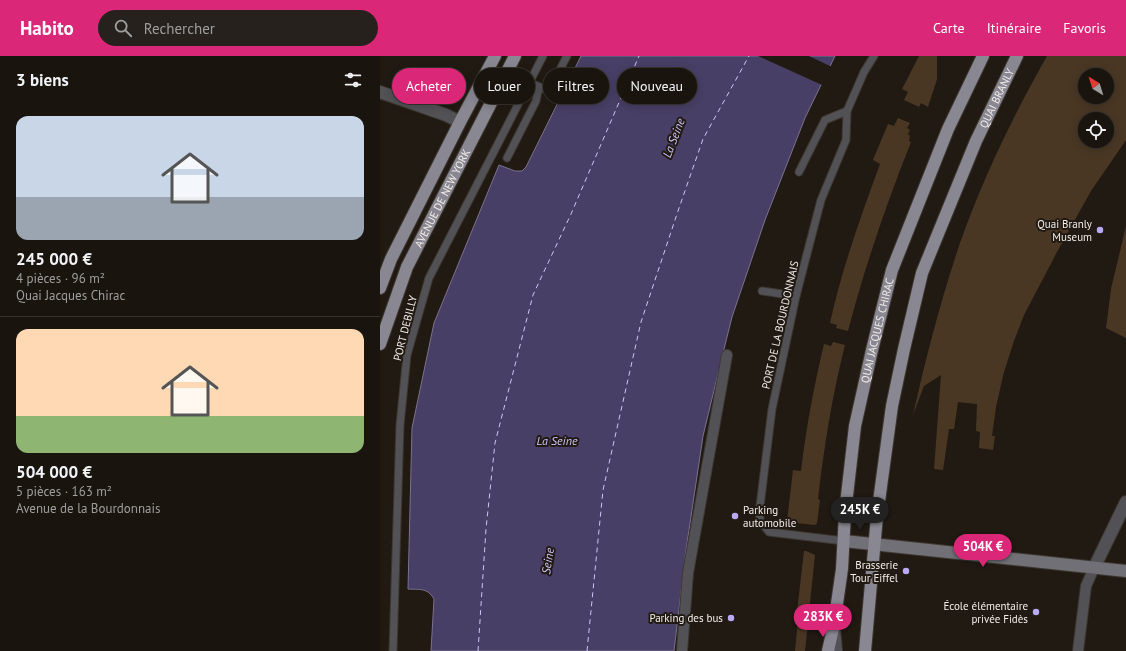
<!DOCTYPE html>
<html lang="fr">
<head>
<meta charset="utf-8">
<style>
	:root { --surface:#19140e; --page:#26211c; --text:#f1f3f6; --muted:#9f9e9e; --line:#37332e; --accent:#db2777 }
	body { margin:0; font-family:"PT Sans",sans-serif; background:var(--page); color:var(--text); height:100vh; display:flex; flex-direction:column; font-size:15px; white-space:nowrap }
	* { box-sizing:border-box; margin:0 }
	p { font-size:13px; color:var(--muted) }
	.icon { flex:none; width:22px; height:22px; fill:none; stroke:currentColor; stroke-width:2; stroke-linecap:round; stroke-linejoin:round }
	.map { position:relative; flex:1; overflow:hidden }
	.sheet { display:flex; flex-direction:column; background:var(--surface); width:380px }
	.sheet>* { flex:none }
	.guide { position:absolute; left:12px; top:12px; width:380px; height:36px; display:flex; gap:8px }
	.needle { width:26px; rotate:322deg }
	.buttons { position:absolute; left:698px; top:12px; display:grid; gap:8px }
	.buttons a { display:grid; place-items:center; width:36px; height:36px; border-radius:50%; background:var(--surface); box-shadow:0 2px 10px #0003,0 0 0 1px var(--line); font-size:20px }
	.price { position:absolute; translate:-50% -34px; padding:0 9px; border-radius:14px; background:var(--accent); color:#fff; font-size:13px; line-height:26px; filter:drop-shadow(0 1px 2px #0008) }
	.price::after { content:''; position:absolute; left:50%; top:24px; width:12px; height:9px; margin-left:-6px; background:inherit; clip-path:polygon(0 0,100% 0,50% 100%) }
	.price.selected { background:#222; color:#fff }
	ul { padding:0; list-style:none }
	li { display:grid; align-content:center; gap:8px; height:212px; padding:0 16px }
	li+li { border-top:1px solid var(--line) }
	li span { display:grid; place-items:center; height:124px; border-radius:12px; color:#555 }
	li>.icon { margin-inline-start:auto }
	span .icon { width:72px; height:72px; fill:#fffc; stroke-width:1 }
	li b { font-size:17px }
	h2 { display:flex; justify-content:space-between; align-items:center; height:48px; padding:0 16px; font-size:17px }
	.chip { padding:0 14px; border-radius:18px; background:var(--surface); box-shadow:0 2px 10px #0003,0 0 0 1px var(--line); font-size:14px; line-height:36px }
	.chip.selected { background:var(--accent); color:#fff }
	header { display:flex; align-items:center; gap:24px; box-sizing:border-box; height:56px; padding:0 20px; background:var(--accent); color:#fff }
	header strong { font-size:19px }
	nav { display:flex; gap:22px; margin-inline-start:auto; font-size:14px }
	.search { width:280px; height:36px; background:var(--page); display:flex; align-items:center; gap:10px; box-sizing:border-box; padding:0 14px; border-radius:22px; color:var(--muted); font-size:15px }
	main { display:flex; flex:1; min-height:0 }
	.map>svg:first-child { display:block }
</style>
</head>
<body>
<header>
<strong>Habito</strong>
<div class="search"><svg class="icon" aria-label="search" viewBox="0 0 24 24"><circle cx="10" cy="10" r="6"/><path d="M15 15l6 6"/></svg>Rechercher</div>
<nav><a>Carte</a><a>Itinéraire</a><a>Favoris</a></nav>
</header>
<main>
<section class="sheet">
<h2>3 biens<svg class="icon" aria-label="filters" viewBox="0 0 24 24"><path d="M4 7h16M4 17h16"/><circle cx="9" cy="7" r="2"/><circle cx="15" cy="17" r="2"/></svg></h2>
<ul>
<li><span style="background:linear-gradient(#c9d6e8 65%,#9aa5b1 0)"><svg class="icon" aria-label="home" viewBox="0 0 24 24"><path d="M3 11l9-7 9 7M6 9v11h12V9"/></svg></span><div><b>245 000 €</b><p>4 pièces · 96 m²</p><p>Quai Jacques Chirac</p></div></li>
<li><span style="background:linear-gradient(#ffd9b3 70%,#8fb573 0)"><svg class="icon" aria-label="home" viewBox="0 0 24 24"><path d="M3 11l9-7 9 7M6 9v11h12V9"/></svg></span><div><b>504 000 €</b><p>5 pièces · 163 m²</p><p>Avenue de la Bourdonnais</p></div></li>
</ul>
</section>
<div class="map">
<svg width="746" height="595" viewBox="0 0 746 595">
	<rect width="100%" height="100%" fill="#211a13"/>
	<!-- green -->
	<g fill="#493724" fill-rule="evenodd">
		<path d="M539,0H557V23L548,51L541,47L539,51L524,44L528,36L522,33Z"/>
		<path d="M667,0H746V84L711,135L677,196L644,259L634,285L624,316L616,351L612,380H615L613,394L599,392L600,376L596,375L597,348L578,346L574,373H569L563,414L554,413L561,319L544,330L533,359C546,301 561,243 580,187C603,122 633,60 667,0ZM705,19H727V41H705ZM705,63H727V85H705Z"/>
		<path d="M518,62L530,67L527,72L530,74L528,78L530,80L529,85L531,86C506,149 485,210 468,275L456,272L457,269L450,267C462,212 481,160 500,108L493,104L508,68L514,70Z"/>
		<path d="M746,170V282L726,272L731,233Z"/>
		<path d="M453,286L465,289C452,340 444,391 438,443L440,444L437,467L435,469L407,466L413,414L421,415C426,372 434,330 444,288L451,290Z"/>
		<path d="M424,495H426L435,499L425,595H415L418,565L416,564Z"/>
	</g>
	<!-- water -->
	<path fill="#473f65" stroke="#7a738d" d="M201,0H455L425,62L385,164L352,261L343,297L323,380L306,494L294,595H51L54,543C47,531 39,534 28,533L32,372L54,267L119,109L135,115H142L146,111Z"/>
	<!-- pier -->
	<path fill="#211a13" d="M378,0H429L452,11L442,29Z"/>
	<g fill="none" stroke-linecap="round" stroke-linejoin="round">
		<!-- ferry -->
		<g stroke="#cec4fa" stroke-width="1" stroke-dasharray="5 4" stroke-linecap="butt">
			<path d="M98,595L106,473L115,387L153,239L191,158L259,0"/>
			<path d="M207,595L223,434L261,266L298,155L323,83L369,0"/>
		</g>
		<!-- service casing -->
		<g stroke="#3e3831" stroke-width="9">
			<g id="service">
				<path d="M155,29L169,35L187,0"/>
				<path d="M127,102L156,45L159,31"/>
				<path d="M419,116L445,64L467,55"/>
				<path d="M382,235L416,240"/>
				<path d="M464,485L389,476L381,466L379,458L392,353L416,240L441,144L466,84L467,55L484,16L494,0"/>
				<path d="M13,595L20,369L27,299L49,222L163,0"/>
			</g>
		</g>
		<!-- pedestrian casing -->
		<g stroke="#3e3831" stroke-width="12">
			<g id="pedestrian">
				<path d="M302,595L308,517L347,299"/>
				<path d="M698,595L706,530L714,512"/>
			</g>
		</g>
		<!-- minor casing -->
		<g stroke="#3e3831" stroke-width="14">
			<g id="minor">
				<path d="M0,36L66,59L80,66"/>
				<path d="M714,512L746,446"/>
				<path d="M454,573L456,595"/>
			</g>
		</g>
		<!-- secondary casing -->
		<g stroke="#3e3831" stroke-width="14">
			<path id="secondary" d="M464,485L746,515"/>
		</g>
		<!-- primary casing -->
		<g stroke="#3e3831" stroke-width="14">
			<g id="primary">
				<path d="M0,232L11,203L80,66L115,0"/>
				<path id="s1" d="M0,288L27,211L135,0"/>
				<path id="s2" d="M448,595L454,568L462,513L465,457L475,370L492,294L512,214L568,73L603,0"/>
				<path id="s3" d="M485,595L497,460L512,350L524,293L542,217L596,85L637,0"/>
			</g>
		</g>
		<!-- service -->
		<use href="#service" stroke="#525156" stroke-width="7"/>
		<!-- pedestrian -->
		<use href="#pedestrian" stroke="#525156" stroke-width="10"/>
		<!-- minor -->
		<use href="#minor" stroke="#525156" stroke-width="12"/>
		<!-- secondary -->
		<use href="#secondary" stroke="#717077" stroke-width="12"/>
		<!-- primary -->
		<use href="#primary" stroke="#898791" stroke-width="12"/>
	</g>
	<!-- markers -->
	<g fill="#b9aaf7" stroke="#211a13" stroke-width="1.5">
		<circle cx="720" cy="174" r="4"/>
		<circle cx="355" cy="460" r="4"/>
		<circle cx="526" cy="515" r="4"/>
		<circle cx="656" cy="556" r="4"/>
		<circle cx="351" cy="562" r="4"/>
	</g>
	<g text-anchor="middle" stroke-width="4" stroke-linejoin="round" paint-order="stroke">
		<!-- street labels -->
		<g font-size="11" fill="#f2ede9" stroke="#211a13">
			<text dy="4" stroke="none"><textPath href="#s3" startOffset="573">QUAI BRANLY</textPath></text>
			<text dy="4" stroke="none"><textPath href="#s1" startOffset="159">AVENUE DE NEW YORK</textPath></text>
			<text transform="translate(400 269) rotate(-77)" y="4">PORT DE LA BOURDONNAIS</text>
			<text transform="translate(25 272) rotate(-76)" y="4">PORT DEBILLY</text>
			<text dy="4" stroke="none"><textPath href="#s2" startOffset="325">QUAI JACQUES CHIRAC</textPath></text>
		</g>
		<!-- poi labels -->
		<g font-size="11" fill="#f2ede9" stroke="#211a13" text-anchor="end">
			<text x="712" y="172">Quai Branly<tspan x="712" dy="13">Museum</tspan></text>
			<text x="363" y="458" text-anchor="start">Parking<tspan x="363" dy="13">automobile</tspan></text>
			<text x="518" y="513">Brasserie<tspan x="518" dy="13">Tour Eiffel</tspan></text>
			<text x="648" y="554">École élémentaire<tspan x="648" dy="13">privée Fidès</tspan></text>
			<text x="343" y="566">Parking des bus</text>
		</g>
		<!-- water labels -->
		<g font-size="12" font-style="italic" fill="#cec4fa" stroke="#211a13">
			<text transform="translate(294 82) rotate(-69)" y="4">La Seine</text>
			<text x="177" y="389">La Seine</text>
			<text transform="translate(168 505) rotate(-81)" y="4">Seine</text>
		</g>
	</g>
</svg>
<div class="buttons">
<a><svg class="needle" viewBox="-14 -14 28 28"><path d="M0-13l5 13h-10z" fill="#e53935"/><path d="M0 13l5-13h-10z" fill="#9f9e9e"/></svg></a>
<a><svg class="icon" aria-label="locate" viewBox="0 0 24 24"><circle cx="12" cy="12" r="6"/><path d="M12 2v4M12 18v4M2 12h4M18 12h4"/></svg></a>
</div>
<b class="price selected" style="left:480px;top:475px">245K €</b>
<b class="price" style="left:603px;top:512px">504K €</b>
<b class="price" style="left:443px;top:582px">283K €</b>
<div class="guide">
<a class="chip selected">Acheter</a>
<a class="chip">Louer</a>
<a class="chip">Filtres</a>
<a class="chip">Nouveau</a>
</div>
</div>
</main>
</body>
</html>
